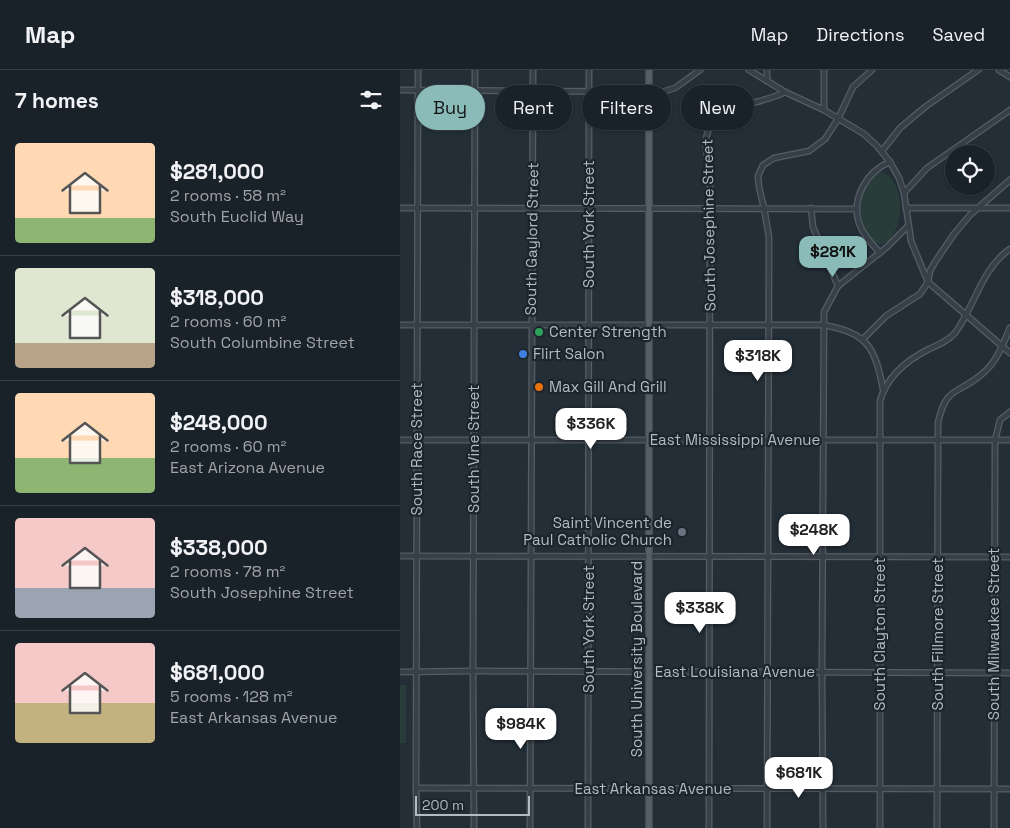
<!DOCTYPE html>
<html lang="en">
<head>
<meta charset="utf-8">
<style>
	:root { --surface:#1a2229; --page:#272f35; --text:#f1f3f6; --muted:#9fa4a8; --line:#383f46; --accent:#8bbbb9 }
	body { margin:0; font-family:"Space Grotesk",sans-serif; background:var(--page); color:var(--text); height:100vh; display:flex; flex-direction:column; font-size:19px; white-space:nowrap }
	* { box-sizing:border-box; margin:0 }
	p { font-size:16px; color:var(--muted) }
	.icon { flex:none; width:28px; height:28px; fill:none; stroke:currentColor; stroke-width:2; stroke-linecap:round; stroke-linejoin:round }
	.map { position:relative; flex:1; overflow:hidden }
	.sheet { display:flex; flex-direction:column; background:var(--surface); width:400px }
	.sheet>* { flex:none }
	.top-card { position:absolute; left:15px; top:15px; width:475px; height:45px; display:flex; gap:10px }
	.buttons { position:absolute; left:545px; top:75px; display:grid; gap:10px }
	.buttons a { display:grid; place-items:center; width:50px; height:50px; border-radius:50%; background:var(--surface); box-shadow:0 1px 4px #0004,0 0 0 1px var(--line); font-size:25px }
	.scale { position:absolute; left:15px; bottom:12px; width:115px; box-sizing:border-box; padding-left:5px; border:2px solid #b2bac4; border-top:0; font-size:14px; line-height:18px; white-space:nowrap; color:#b2bac4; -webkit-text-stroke:4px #1c242c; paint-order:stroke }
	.price { position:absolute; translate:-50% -42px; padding:0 11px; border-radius:10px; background:#fff; color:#222; font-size:16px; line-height:32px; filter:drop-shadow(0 1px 2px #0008) }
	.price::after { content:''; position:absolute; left:50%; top:30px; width:15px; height:11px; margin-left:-8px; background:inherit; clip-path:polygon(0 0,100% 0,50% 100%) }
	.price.on { background:var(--accent); color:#111 }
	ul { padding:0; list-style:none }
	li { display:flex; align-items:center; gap:15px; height:125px; padding:0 15px }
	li+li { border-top:1px solid var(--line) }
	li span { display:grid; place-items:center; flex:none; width:140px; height:100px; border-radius:5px; color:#555 }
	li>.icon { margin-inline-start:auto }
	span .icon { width:60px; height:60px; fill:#fffc; stroke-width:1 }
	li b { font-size:21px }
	h2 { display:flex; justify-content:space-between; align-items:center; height:60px; padding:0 15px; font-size:21px }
	.pill { padding:0 18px; border-radius:22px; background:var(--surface); box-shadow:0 1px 4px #0004,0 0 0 1px var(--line); font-size:18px; line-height:45px }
	.pill.on { background:var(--accent); color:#111 }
	header { display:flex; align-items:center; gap:30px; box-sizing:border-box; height:70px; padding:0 25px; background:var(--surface); border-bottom:1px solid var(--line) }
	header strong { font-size:24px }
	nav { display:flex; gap:28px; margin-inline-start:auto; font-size:18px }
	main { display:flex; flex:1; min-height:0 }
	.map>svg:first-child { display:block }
</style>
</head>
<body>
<header>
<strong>Map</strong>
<nav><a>Map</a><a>Directions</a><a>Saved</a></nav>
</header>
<main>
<section class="sheet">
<h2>7 homes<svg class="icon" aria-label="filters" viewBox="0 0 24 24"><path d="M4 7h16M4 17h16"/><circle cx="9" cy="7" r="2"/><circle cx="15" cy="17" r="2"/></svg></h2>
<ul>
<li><span style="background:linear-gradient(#ffd9b3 75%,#8fb573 0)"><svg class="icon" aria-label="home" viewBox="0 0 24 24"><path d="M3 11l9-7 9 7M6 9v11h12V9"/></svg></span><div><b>$281,000</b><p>2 rooms · 58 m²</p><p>South Euclid Way</p></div></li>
<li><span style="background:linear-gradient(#dfe7d0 75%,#b9a48a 0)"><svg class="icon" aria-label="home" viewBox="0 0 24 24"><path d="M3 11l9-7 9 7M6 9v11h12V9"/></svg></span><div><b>$318,000</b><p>2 rooms · 60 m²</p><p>South Columbine Street</p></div></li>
<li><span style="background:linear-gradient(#ffd9b3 65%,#8fb573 0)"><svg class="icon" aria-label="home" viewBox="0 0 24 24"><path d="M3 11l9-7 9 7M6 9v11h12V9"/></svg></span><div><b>$248,000</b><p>2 rooms · 60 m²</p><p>East Arizona Avenue</p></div></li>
<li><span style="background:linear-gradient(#f6c9c9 70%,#9aa5b1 0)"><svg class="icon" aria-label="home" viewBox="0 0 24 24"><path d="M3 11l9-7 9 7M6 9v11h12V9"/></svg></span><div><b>$338,000</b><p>2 rooms · 78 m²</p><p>South Josephine Street</p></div></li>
<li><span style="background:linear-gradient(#f6c9c9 60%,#c2b280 0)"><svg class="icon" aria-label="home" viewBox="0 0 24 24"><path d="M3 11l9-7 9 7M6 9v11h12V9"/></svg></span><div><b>$681,000</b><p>5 rooms · 128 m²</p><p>East Arkansas Avenue</p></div></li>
</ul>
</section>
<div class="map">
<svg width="610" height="758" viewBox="0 0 610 758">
	<rect width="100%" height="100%" fill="#232e37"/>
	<!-- green -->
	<g fill="#283c3a">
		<path d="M481,102C507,109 506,168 480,175C455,166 453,107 481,102Z"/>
		<rect x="0" y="615" width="6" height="58"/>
	</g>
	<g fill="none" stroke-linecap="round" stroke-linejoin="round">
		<!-- minor casing -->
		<g stroke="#555d65" stroke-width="7">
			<g id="minor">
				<path d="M349,0L385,22L424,40L464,64L477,76L490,92L499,108L504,123L511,171L528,212L610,283"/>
				<path d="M424,0V40"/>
				<path d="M599,0L610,7"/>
				<path d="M367,11V0"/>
				<path d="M0,20L262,22L275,18L300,0"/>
				<path d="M482,81L500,58L525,37L578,0"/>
				<path d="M504,123L527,98L610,40"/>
				<path d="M0,138L457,139"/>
				<path d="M411,138L413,157L438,216"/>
				<path d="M506,138H610"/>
				<path d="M480,183C472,174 463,165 459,153C451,128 467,101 490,92"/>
				<path d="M0,255H423C467,262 475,277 483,319"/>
				<path d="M463,269L486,246L520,224L528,212L530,201L535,192L554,164L570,145L610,110"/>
				<path d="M0,370H610"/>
				<path d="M0,486L610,487"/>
				<path d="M0,602L73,601L610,603"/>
				<path d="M16,718C214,719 412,719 610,719"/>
				<path d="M17,758L16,718L18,0"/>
				<path d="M74,758L73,601L75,0"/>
				<path d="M130,758L133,0"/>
				<path d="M188,758L189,0"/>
				<path d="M309,758L310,109C310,96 305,83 306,70C310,33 360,36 385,22"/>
				<path d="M367,758L369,167L364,138L359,117L358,106L363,95L374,88L409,81L425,69L438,49L453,17L472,0"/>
				<path d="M423,758L422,602L424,242L438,216L487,177L508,156"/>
				<path d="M480,758V331C487,306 507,290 529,279C538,275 548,271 555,263C575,236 581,199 610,179"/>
				<path d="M537,758L538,353C546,315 558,325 582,304C597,292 603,274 610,258"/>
				<path d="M594,758L595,370L600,350L610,342"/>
			</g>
		</g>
		<!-- major casing -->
		<g stroke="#434b54" stroke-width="8">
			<path id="major" d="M249,758V0"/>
		</g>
		<!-- minor -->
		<use href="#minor" stroke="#373f48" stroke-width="4.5"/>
		<!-- major -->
		<use href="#major" stroke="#555f67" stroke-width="5.5"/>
	</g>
	<!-- markers -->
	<circle fill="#2e9e5b" stroke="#1c242c" stroke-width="2" cx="139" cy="262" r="5"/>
	<circle fill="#3f7fe0" stroke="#1c242c" stroke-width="2" cx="123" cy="284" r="5"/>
	<circle fill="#e8710a" stroke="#1c242c" stroke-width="2" cx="139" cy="317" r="5"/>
	<circle fill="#6b7280" stroke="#1c242c" stroke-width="2" cx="282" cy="462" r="5"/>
	<g text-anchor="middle" stroke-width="4.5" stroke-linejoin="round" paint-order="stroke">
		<!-- street labels -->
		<g font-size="15" fill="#b2bac4" stroke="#1c242c">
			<text transform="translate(189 154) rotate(-90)" y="5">South York Street</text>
			<text transform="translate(309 155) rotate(-91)" y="5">South Josephine Street</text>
			<text transform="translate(132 169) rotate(-89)" y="5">South Gaylord Street</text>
			<text x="335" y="375">East Mississippi Avenue</text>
			<text transform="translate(17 379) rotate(-90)" y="5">South Race Street</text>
			<text transform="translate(74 379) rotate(-90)" y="5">South Vine Street</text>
			<text transform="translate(189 559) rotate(-90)" y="5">South York Street</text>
			<text transform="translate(480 564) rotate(-90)" y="5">South Clayton Street</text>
			<text transform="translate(538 564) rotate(-90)" y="5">South Fillmore Street</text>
			<text transform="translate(594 564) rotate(-90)" y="5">South Milwaukee Street</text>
			<text transform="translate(237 589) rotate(-90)" y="5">South University Boulevard</text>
			<text x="335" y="607">East Louisiana Avenue</text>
			<text x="253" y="724">East Arkansas Avenue</text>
		</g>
		<!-- poi labels -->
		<g font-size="15" fill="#b2bac4" stroke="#1c242c" text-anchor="start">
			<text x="149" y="267">Center Strength</text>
			<text x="133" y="289">Flirt Salon</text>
			<text x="149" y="322">Max Gill And Grill</text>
			<text x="272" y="458" text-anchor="end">Saint Vincent de<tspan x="272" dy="17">Paul Catholic Church</tspan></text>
		</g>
	</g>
</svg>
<div class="buttons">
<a><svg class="icon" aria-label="locate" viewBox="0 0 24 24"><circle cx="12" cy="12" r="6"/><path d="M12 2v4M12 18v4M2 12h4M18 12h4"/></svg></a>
</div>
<div class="scale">200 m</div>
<b class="price on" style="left:433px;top:208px">$281K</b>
<b class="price" style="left:358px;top:312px">$318K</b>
<b class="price" style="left:191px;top:380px">$336K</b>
<b class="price" style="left:414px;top:486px">$248K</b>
<b class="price" style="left:300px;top:564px">$338K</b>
<b class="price" style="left:121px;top:680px">$984K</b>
<b class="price" style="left:399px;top:729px">$681K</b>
<div class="top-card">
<a class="pill on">Buy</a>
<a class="pill">Rent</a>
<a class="pill">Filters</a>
<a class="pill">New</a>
</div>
</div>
</main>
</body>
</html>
